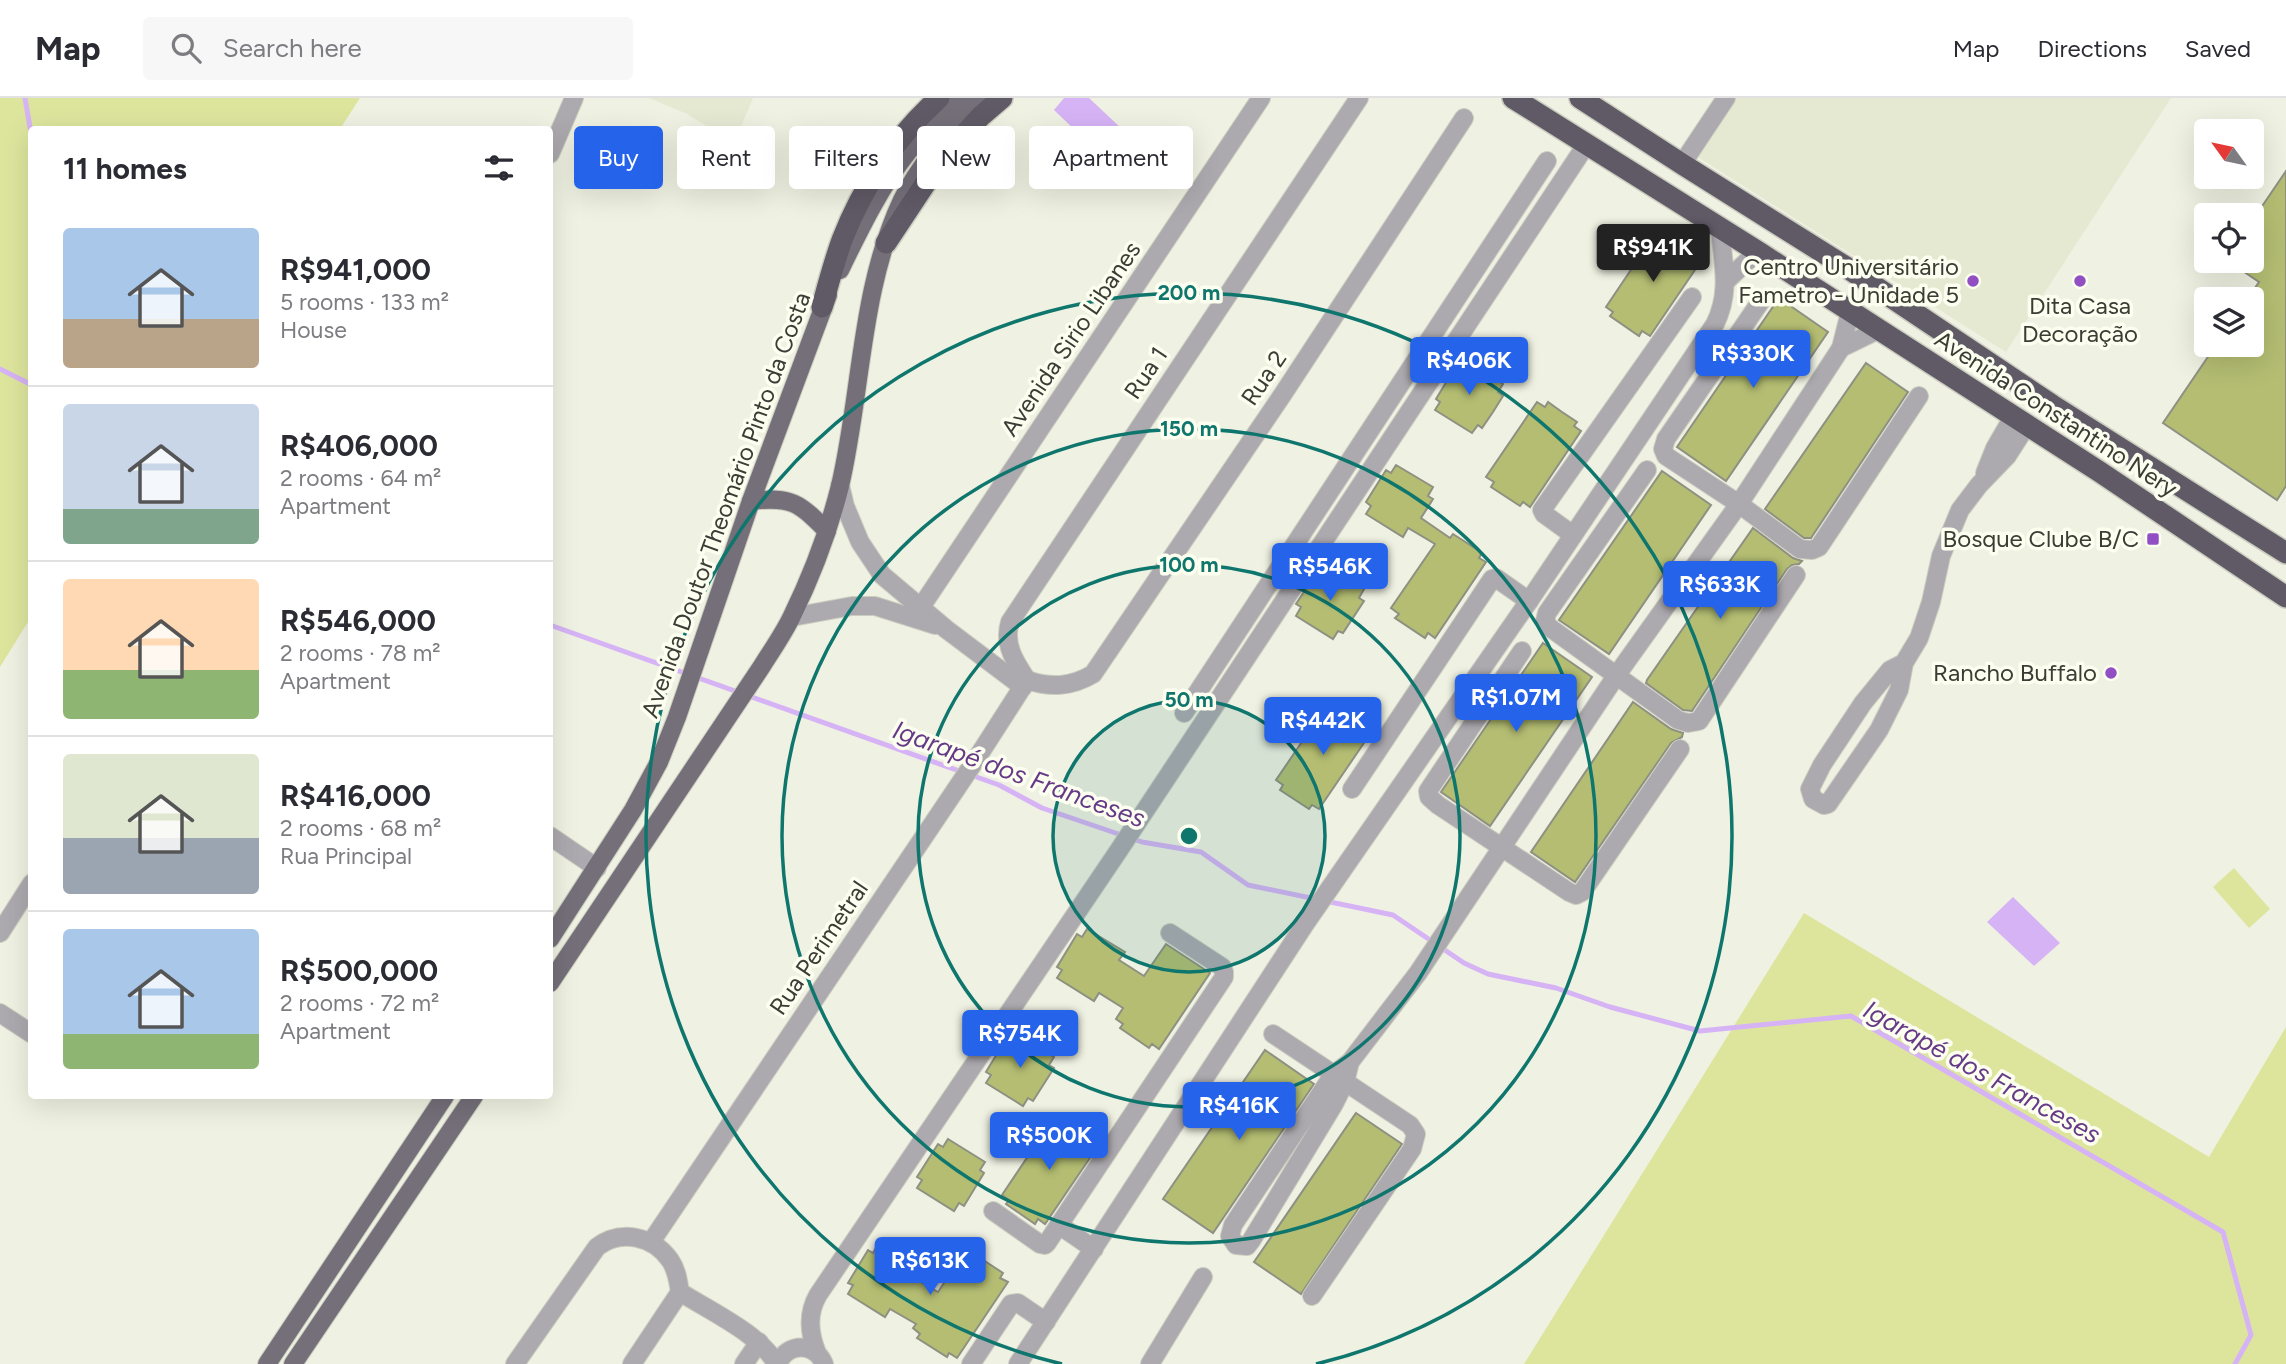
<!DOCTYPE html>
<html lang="en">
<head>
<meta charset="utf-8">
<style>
	:root { --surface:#fff; --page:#f7f7f7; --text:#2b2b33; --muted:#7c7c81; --line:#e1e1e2; --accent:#2563eb }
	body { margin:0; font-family:Figtree,sans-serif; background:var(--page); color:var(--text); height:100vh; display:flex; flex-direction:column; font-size:26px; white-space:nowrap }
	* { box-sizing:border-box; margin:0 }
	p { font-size:23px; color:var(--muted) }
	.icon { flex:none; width:38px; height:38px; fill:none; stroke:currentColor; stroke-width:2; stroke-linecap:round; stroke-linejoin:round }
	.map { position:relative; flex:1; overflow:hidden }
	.side { position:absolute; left:28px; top:28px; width:525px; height:973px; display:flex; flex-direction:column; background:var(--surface); border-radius:7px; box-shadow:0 7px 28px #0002 }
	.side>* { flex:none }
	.top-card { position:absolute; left:574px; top:28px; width:665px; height:63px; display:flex; gap:14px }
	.needle { width:46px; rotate:303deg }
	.controls { position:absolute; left:2194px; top:21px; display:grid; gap:14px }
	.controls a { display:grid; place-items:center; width:70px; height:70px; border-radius:7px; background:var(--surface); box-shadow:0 7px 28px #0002; font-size:35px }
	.price { position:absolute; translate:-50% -60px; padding:0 16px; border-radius:7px; background:var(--accent); color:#fff; font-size:23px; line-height:46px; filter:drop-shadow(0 2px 4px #0008) }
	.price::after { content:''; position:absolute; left:50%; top:42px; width:21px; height:16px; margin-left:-10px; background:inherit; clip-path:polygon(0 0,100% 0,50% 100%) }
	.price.selected { background:#222; color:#fff }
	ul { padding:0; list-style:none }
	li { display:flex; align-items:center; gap:21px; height:175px; padding:0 35px }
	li+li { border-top:2px solid var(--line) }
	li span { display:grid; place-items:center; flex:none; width:196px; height:140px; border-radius:7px; color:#555 }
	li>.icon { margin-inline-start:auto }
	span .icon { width:84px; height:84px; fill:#fffc; stroke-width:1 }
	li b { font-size:30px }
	h2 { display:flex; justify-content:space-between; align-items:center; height:84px; padding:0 35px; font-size:30px }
	.tag { padding:0 24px; border-radius:7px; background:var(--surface); box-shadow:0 7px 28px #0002; font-size:24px; line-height:63px }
	.tag.selected { background:var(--accent); color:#fff }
	header { display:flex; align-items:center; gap:42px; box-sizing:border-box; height:98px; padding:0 35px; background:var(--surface); border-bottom:2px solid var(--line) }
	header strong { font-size:33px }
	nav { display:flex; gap:38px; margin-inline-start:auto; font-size:24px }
	.search { width:490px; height:63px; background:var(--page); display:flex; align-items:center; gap:18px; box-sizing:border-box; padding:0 24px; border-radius:7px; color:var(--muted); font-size:26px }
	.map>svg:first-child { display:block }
</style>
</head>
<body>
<header>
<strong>Map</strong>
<div class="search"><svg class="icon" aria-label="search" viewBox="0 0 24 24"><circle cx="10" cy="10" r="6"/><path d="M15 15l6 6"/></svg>Search here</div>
<nav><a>Map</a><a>Directions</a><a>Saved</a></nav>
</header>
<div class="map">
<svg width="2286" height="1266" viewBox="0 0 2286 1266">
	<rect width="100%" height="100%" fill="#eff1e2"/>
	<!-- built -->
	<g fill="#e6e9d2">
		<path d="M649,0H753L734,45L687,16Z"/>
		<path d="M1734,0H2171L2006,254L1696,58Z"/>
	</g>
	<!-- green -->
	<g fill="#dde59d">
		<path d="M0,0H360L340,31L32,32L31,519L0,569Z"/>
		<path d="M2234,770L2270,811L2249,830L2213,789Z"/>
		<path d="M1804,815L2209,1059L2286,929V1266H1524Z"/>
	</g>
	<!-- water -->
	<g fill="#d6b3f5">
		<path d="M1064,0H1089L1123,32L1101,57L1054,12Z"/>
		<path d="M2013,799L2060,845L2034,868L1987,824Z"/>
	</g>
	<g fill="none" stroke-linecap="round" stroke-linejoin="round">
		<!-- stream -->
		<g stroke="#d6b3f5" stroke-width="5">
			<path d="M25,0L32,41"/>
			<path d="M0,271L32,287"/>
			<path d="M550,527L962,674"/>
			<path d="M971,677L999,687L1042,710L1142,744L1201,754L1248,787L1393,817L1464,865L1488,876L1556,890L1610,909L1700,933L1851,918L2223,1134L2251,1237L2235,1266"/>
		</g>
	</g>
	<!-- building -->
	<g fill="#b4bd72" stroke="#8e9082" stroke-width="2">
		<path d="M2286,73V388L2277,402L2163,325L2216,247H2252V194L2259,184L2228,163H2252V123Z"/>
		<path d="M1657,133L1664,138L1667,134L1697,153L1693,158L1701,163L1650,238L1642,233L1639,238L1610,218L1613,214L1606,209Z"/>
		<path d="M1779,200L1828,234L1726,383L1677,349Z"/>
		<path d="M1466,263L1503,286L1498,294L1503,298L1493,314L1482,330L1478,327L1472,335L1435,312L1440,304L1436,301L1456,268L1461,271Z"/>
		<path d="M1866,265L1908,294L1811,440H1804L1765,411Z"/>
		<path d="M1537,304L1545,309L1548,304L1562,314L1577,324L1574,328L1581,333L1530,409L1523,404L1520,408L1491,389L1494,384L1486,379Z"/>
		<path d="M1396,367L1433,389L1428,398L1433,401L1421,420L1450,440L1453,436L1467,445L1482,455L1479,460L1486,464L1435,540L1428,535L1425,540L1395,520L1399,516L1391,510L1435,446L1408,430L1403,439L1366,416L1371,408L1366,404L1386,372L1391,375Z"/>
		<path d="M1662,373L1711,407L1609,556L1559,522Z"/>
		<path d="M1753,430L1793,460L1802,463L1799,466L1792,467L1787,471L1692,613L1683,612L1646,585L1647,582Z"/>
		<path d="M1327,468L1364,491L1359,500L1364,503L1343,535L1338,533L1333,541L1296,518L1301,509L1296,506L1317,474L1322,477Z"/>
		<path d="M1543,545L1592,579L1490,728L1441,694Z"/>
		<path d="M1633,604L1671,631L1683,635L1682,639L1671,645L1575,784L1531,754Z"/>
		<path d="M1327,607L1334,612L1337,607L1352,617L1366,627L1363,631L1370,636L1319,711L1312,707L1309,711L1280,692L1283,687L1276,682Z"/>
		<path d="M1087,831L1125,854L1119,862L1144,878L1166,846L1210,875L1159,951L1152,946L1149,950L1120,930L1123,926L1116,921L1123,910L1099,895L1094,903L1057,880L1062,872L1057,869L1077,836L1082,839Z"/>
		<path d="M1017,936L1054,959L1049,967L1054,970L1033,1003L1028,1000L1023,1008L986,985L991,977L986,974L1006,941L1012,944Z"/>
		<path d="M1265,952L1314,986L1213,1135L1163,1101Z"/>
		<path d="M1356,1015L1402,1046L1301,1196L1254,1164Z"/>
		<path d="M1053,1021L1060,1026L1063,1022L1092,1042L1089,1046L1096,1051L1045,1126L1038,1121L1035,1126L1006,1106L1009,1102L1002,1097Z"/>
		<path d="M948,1041L985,1064L980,1072L984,1075L964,1108L959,1105L954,1113L917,1090L922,1082L917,1079L938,1046L943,1049Z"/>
		<path d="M878,1146L916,1170L911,1178L938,1194L964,1155L971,1160L974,1156L1003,1175L1000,1180L1008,1184L957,1260L949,1255L947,1259L917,1240L920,1236L913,1230L916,1226L890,1211L885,1219L848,1196L853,1187L848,1185L868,1152L873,1155Z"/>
	</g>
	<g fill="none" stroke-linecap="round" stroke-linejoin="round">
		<!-- minor casing -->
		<g stroke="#cbcdc0" stroke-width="20">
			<g id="minor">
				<path d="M550,56L574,0"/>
				<path d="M1682,66L1726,0"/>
				<path d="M1725,184L1757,154"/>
				<path d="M1763,200L1666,341L1663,351L1666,358L1739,406L1800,451L1812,452L1819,449L1919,298"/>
				<path d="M1841,250L1878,232"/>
				<path d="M1647,372L1547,515L1545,523L1549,529L1678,622L1688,625L1699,623L1796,477"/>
				<path d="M1985,375L1995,350L2013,319"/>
				<path d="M840,387L845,408L860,444L882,477L946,531L1023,589"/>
				<path d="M1573,437L1544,416L1542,412L1692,199"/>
				<path d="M921,509L1261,0"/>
				<path d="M792,519L852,508H875L935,527"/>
				<path d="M1522,553L1428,693L1429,699L1438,707L1569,794L1576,797L1582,794L1680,651"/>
				<path d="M1904,565L1899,592L1879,632L1828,706L1824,707L1813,701L1810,691L1822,667L1863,605L1890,572L1904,565L1919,540L1931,504L1941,458L1960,412L1979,387L2007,358L2027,327"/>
				<path d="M1027,582C1051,590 1071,589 1093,576L1283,296L1464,20"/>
				<path d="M1027,582C1015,564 1003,546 1010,524L1359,0"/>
				<path d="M1184,615L1547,63"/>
				<path d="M1352,691L1492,481L1496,480L1529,503"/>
				<path d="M550,738L597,770"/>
				<path d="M0,835L32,785"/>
				<path d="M0,915L32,936"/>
				<path d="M1273,936L1410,1027L1416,1036L1412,1051L1312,1198"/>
				<path d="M1350,964L1345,984L1334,1006L1251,1143L1247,1148L1236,1147L1230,1138L1233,1127L1333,977L1350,964L1418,875L1616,578L1739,406L1841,250L1850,214"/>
				<path d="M993,1113L1040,1146L1045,1147L1047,1145L1224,879V874L1222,869L1170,835"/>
				<path d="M1059,1127L1094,1151"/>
				<path d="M651,1144L975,663L1027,582"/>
				<path d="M817,1255C809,1235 807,1216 818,1197L1119,752L1586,47"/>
				<path d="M515,1266L597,1149C621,1131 653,1138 670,1162C677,1172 678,1183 680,1194C708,1212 762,1237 776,1266"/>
				<path d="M632,1266L680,1194"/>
				<path d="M744,1266L759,1244"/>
				<path d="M778,1266C787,1244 815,1244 824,1266"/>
				<path d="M971,1266L1011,1206L1018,1205L1046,1224"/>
				<path d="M1018,1266L1305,826L1529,503L1715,226C1731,194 1723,165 1720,131"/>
				<path d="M1150,1266L1203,1179"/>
			</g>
		</g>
		<!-- major casing -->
		<g stroke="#cbcdc0" stroke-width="20">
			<g id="major">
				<path d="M840,172C860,131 880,89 908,54C924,34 944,17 963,0"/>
				<path d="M751,403C792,398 799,405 827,433"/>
				<path d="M550,841L633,712L659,664L677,619L751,403L828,197"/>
				<path d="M550,885L762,568C772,552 784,535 792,518C812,477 829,432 840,388C862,294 860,191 902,102C921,64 951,32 979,0"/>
				<path d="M267,1266L445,998"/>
				<path d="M293,1266L474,998"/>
			</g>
		</g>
		<!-- highway casing -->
		<g stroke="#cbcdc0" stroke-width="24">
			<g id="highway">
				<path d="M1513,0L1760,155L2100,374L2286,499"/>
				<path d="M1580,0L1682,66L1846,169L2052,307L2286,455"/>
				<path d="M886,145L941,62L981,18L1002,0"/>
				<path d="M822,209C828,187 834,164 842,142C863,88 896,39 939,0"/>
			</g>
		</g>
		<!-- minor -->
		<use href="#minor" stroke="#aca9af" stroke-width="18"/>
		<!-- major -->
		<use href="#major" stroke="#746f79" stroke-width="18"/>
		<!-- highway -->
		<use href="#highway" stroke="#605a66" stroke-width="21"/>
	</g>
	<!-- distance rings -->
	<circle cx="1189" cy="738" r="136" fill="#0f766e" fill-opacity=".12"/>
	<g fill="none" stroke="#0f766e" stroke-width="3.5">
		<circle cx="1189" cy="738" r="136"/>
		<circle cx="1189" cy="738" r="271"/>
		<circle cx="1189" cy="738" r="407"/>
		<path d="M1062 1266A543 543 0 1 1 1316 1266"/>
	</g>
	<!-- markers -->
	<g fill="#924ec3" stroke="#fcfeef" stroke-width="2.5">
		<circle cx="1973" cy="183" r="7"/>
		<circle cx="2080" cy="183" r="7"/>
		<rect x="2146" y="434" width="14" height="14" rx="3.5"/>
		<circle cx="2111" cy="575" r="7"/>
	</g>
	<g text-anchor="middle" stroke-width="7" stroke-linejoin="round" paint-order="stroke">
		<!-- poi labels -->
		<g font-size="24" fill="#3b3c36" stroke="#fcfeef" text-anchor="end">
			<text x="1959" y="177">Centro Universitário<tspan x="1959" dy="28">Fametro - Unidade 5</tspan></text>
			<text x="2080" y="216" text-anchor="middle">Dita Casa<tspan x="2080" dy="28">Decoração</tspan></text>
			<text x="2139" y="449">Bosque Clube B/C</text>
			<text x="2097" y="583">Rancho Buffalo</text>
		</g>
		<!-- street labels -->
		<g font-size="24" fill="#3b3c36" stroke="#fcfeef">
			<text transform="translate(1071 241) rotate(-56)" y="8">Avenida Sirio Libanes</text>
			<text transform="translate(1146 275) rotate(-56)" y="8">Rua 1</text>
			<text transform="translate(1264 280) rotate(-56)" y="8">Rua 2</text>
			<text transform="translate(2056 316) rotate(33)" y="8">Avenida Constantino Nery</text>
			<text transform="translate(726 407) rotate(-70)" y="8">Avenida Doutor Theomário Pinto da Costa</text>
			<text transform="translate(819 850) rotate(-56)" y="8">Rua Perimetral</text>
		</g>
		<!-- water labels -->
		<g font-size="26" font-style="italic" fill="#663a87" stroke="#fcfeef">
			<text transform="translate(1019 676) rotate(20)" y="9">Igarapé dos Franceses</text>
			<text transform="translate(1982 974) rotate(29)" y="9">Igarapé dos Franceses</text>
		</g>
	</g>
	<circle cx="1189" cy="738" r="10" fill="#0f766e" stroke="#fcfeef" stroke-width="3.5"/>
	<g font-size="21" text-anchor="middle" font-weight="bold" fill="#0f766e" stroke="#fcfeef" stroke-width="7" stroke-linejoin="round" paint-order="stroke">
		<text x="1189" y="202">200 m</text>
		<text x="1189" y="338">150 m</text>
		<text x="1189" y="474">100 m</text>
		<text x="1189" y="609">50 m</text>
	</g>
</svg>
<div class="controls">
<a><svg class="needle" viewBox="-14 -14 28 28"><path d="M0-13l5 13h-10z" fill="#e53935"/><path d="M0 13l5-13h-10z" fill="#7c7c81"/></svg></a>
<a><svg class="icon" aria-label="locate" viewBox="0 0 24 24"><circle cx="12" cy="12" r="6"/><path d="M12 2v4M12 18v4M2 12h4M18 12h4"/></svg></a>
<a><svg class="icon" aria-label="layers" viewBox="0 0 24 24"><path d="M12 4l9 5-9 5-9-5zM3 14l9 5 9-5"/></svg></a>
</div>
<b class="price selected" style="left:1653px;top:186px">R$941K</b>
<b class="price" style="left:1753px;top:292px">R$330K</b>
<b class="price" style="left:1469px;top:299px">R$406K</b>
<b class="price" style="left:1330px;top:505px">R$546K</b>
<b class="price" style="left:1720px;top:523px">R$633K</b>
<b class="price" style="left:1516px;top:636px">R$1.07M</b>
<b class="price" style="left:1323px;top:659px">R$442K</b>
<b class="price" style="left:1020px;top:972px">R$754K</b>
<b class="price" style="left:1239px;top:1044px">R$416K</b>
<b class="price" style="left:1049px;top:1074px">R$500K</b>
<b class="price" style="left:930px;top:1199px">R$613K</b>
<div class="top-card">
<a class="tag selected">Buy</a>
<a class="tag">Rent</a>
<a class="tag">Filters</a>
<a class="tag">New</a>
<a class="tag">Apartment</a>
</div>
<section class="side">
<h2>11 homes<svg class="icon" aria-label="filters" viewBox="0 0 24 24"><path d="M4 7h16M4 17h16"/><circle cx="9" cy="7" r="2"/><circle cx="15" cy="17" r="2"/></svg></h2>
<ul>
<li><span style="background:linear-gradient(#a9c7e8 65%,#b9a48a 0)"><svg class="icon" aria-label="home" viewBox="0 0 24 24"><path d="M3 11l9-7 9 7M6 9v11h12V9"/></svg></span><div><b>R$941,000</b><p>5 rooms · 133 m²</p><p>House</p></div></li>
<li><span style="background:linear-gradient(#c9d6e8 75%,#7fa58c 0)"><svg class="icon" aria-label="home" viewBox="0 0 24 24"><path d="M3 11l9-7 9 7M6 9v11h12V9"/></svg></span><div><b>R$406,000</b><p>2 rooms · 64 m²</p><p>Apartment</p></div></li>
<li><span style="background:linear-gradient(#ffd9b3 65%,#8fb573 0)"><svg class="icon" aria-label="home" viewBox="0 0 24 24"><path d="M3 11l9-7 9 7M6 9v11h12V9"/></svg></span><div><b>R$546,000</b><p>2 rooms · 78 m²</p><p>Apartment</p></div></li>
<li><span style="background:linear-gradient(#dfe7d0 60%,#9aa5b1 0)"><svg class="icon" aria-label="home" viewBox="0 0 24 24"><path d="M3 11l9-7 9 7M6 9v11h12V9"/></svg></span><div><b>R$416,000</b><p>2 rooms · 68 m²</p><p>Rua Principal</p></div></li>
<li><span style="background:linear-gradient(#a9c7e8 75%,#8fb573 0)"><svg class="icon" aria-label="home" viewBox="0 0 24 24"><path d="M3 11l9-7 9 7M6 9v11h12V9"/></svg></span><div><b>R$500,000</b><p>2 rooms · 72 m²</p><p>Apartment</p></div></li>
</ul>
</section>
</div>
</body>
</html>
